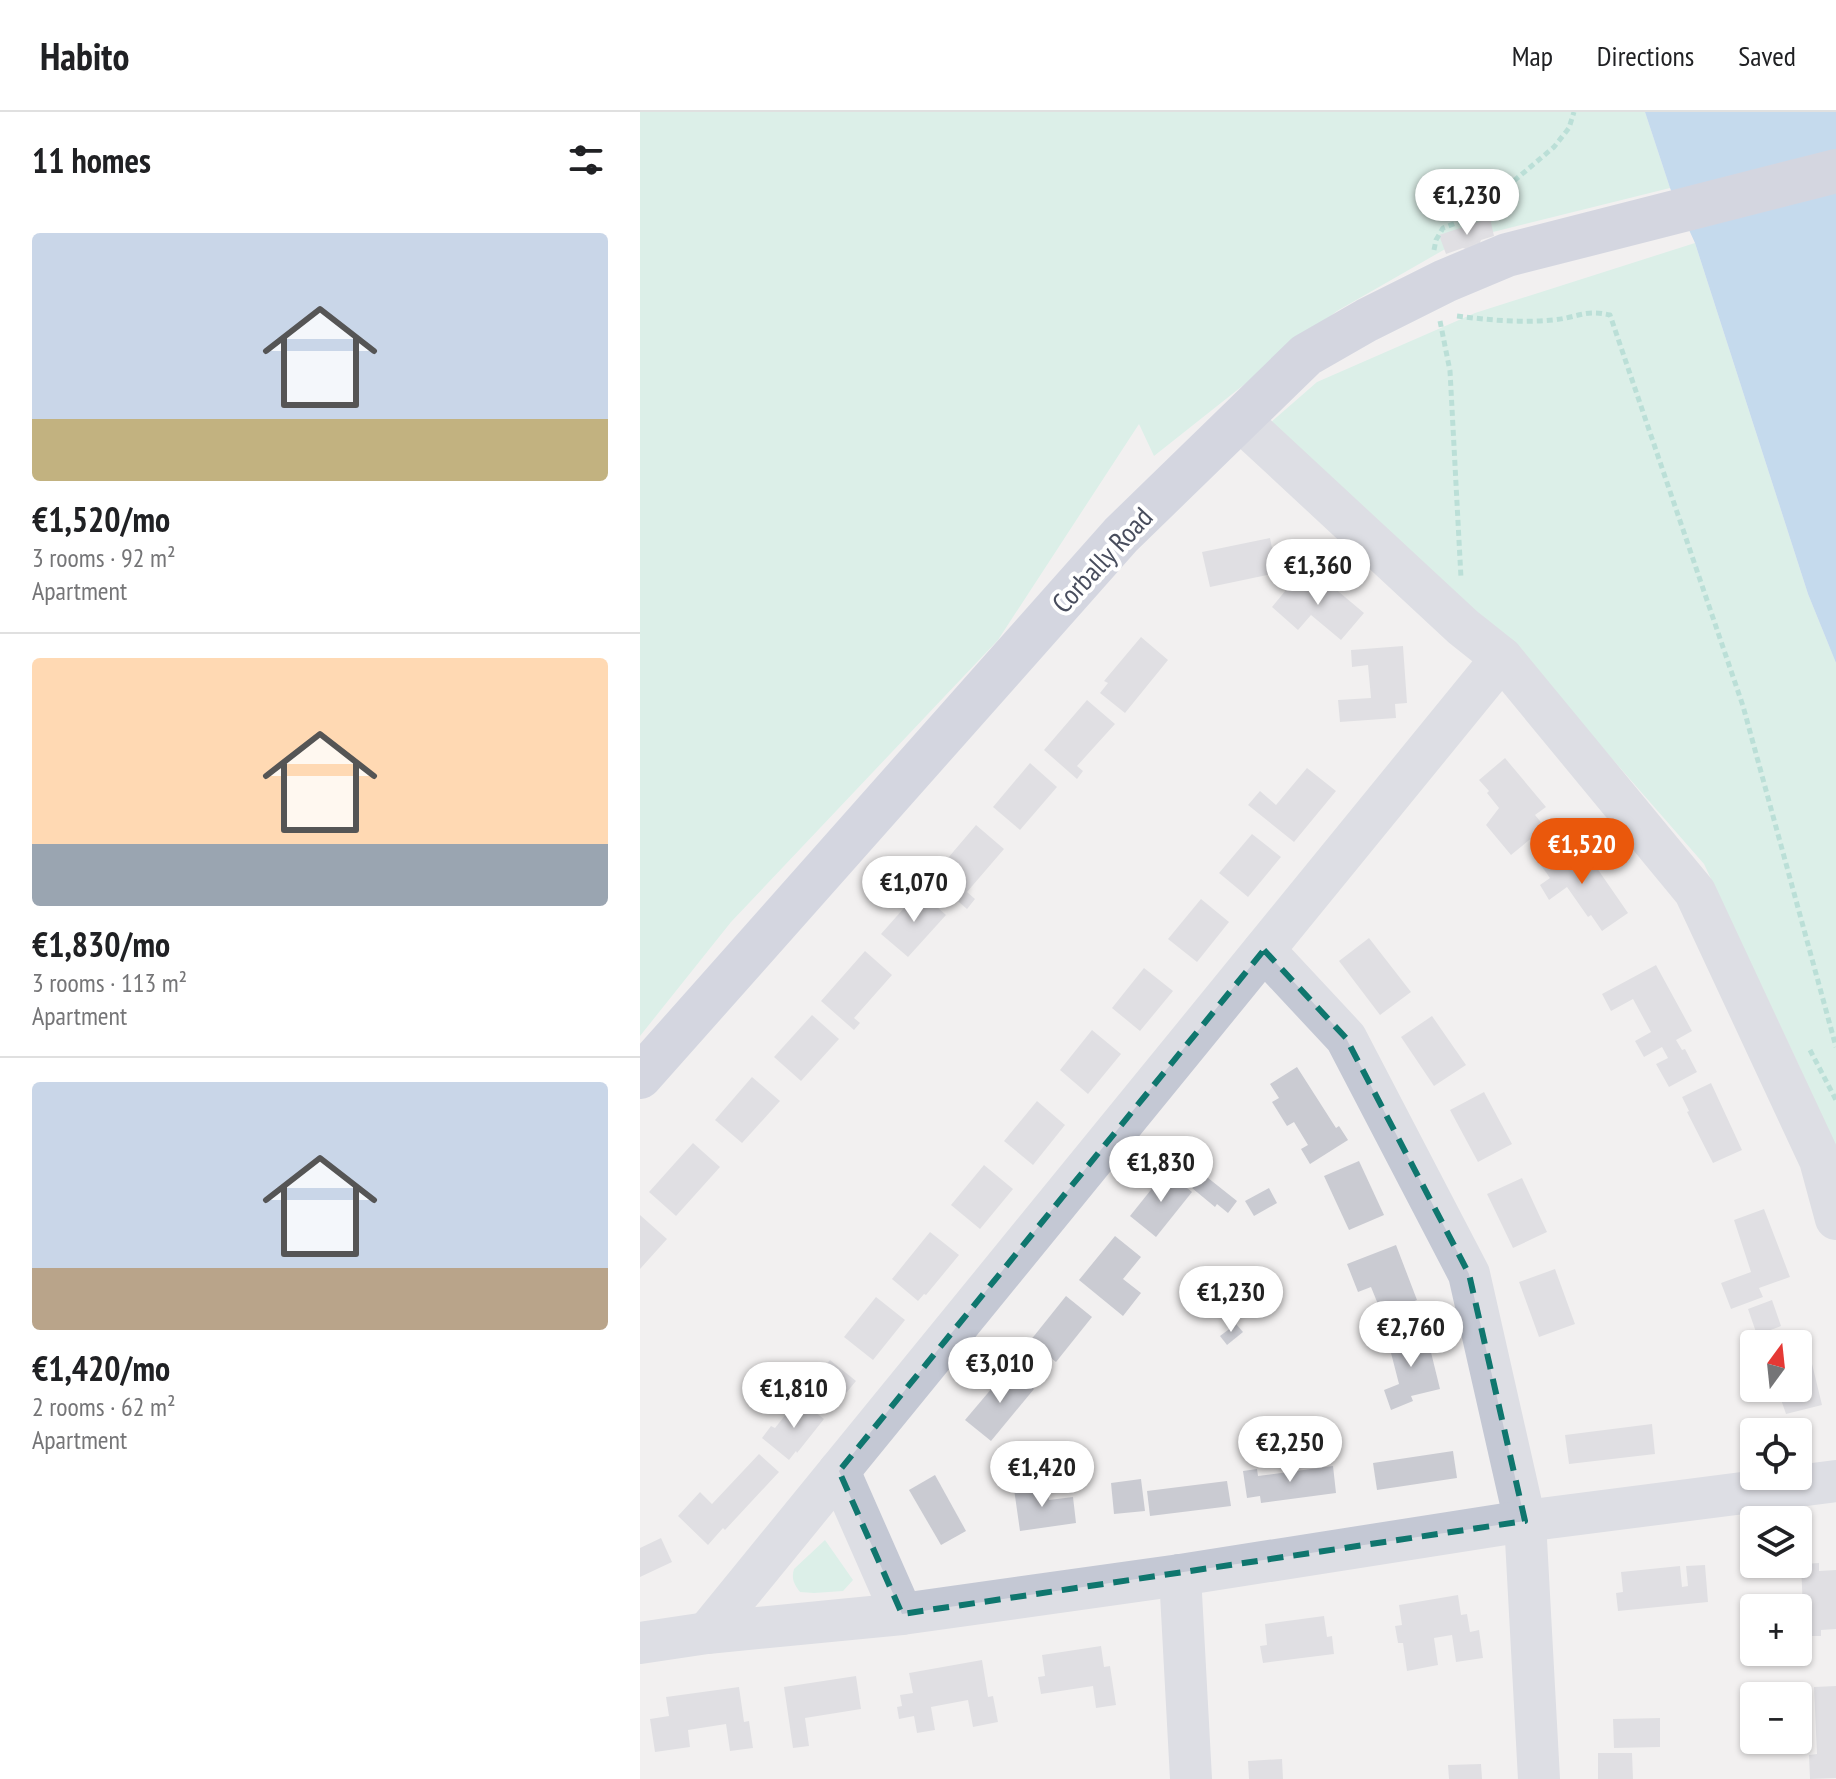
<!DOCTYPE html>
<html lang="en">
<head>
<meta charset="utf-8">
<style>
	:root { --surface:#fff; --page:#f2f2f2; --text:#202124; --muted:#757577; --line:#e0e0e0; --accent:#ea580c }
	body { margin:0; font-family:"PT Sans Narrow",sans-serif; background:var(--page); color:var(--text); height:100vh; display:flex; flex-direction:column; font-size:30px; white-space:nowrap }
	* { box-sizing:border-box; margin:0 }
	p { font-size:26px; color:var(--muted) }
	.icon { flex:none; width:44px; height:44px; fill:none; stroke:currentColor; stroke-width:2; stroke-linecap:round; stroke-linejoin:round }
	.map { position:relative; flex:1; overflow:hidden }
	.drawer { display:flex; flex-direction:column; background:var(--surface); width:640px }
	.drawer>* { flex:none }
	.needle { width:52px; rotate:15deg }
	.tools { position:absolute; left:1100px; top:1218px; display:grid; gap:16px }
	.tools a { display:grid; place-items:center; width:72px; height:72px; border-radius:8px; background:var(--surface); box-shadow:0 2px 6px #0004; font-size:40px }
	.price { position:absolute; translate:-50% -68px; padding:0 18px; border-radius:28px; background:#fff; color:#222; font-size:26px; line-height:52px; filter:drop-shadow(0 2px 4px #0008) }
	.price::after { content:''; position:absolute; left:50%; top:48px; width:24px; height:18px; margin-left:-12px; background:inherit; clip-path:polygon(0 0,100% 0,50% 100%) }
	.price.active { background:var(--accent); color:#fff }
	ul { padding:0; list-style:none }
	li { display:grid; align-content:center; gap:16px; height:424px; padding:0 32px }
	li+li { border-top:2px solid var(--line) }
	li span { display:grid; place-items:center; height:248px; border-radius:8px; color:#555 }
	li>.icon { margin-inline-start:auto }
	span .icon { width:144px; height:144px; fill:#fffc; stroke-width:1 }
	li b { font-size:34px }
	h2 { display:flex; justify-content:space-between; align-items:center; height:96px; padding:0 32px; font-size:34px }
	header { display:flex; align-items:center; gap:48px; box-sizing:border-box; height:112px; padding:0 40px; background:var(--surface); border-bottom:2px solid var(--line) }
	header strong { font-size:38px }
	nav { display:flex; gap:44px; margin-inline-start:auto; font-size:28px }
	main { display:flex; flex:1; min-height:0 }
	.map>svg:first-child { display:block }
</style>
</head>
<body>
<header>
<strong>Habito</strong>
<nav><a>Map</a><a>Directions</a><a>Saved</a></nav>
</header>
<main>
<section class="drawer">
<h2>11 homes<svg class="icon" aria-label="filters" viewBox="0 0 24 24"><path d="M4 7h16M4 17h16"/><circle cx="9" cy="7" r="2"/><circle cx="15" cy="17" r="2"/></svg></h2>
<ul>
<li><span style="background:linear-gradient(#c9d6e8 75%,#c2b280 0)"><svg class="icon" aria-label="home" viewBox="0 0 24 24"><path d="M3 11l9-7 9 7M6 9v11h12V9"/></svg></span><div><b>€1,520/mo</b><p>3 rooms · 92 m²</p><p>Apartment</p></div></li>
<li><span style="background:linear-gradient(#ffd9b3 75%,#9aa5b1 0)"><svg class="icon" aria-label="home" viewBox="0 0 24 24"><path d="M3 11l9-7 9 7M6 9v11h12V9"/></svg></span><div><b>€1,830/mo</b><p>3 rooms · 113 m²</p><p>Apartment</p></div></li>
<li><span style="background:linear-gradient(#c9d6e8 75%,#b9a48a 0)"><svg class="icon" aria-label="home" viewBox="0 0 24 24"><path d="M3 11l9-7 9 7M6 9v11h12V9"/></svg></span><div><b>€1,420/mo</b><p>2 rooms · 62 m²</p><p>Apartment</p></div></li>
</ul>
</section>
<div class="map">
<svg width="1196" height="1667" viewBox="0 0 1196 1667">
	<rect width="100%" height="100%" fill="#f2f0f0"/>
	<!-- green -->
	<g fill="#c0eede">
		<path d="M0,0H1005L1030,76L821,128L697,199L514,344L499,312L358,528L91,810L0,924Z"/>
		<path d="M1055,131L1168,482L1196,551V1058L1160,956L1064,752L878,539L630,311L677,270L835,201Z"/>
		<path d="M185,1428L213,1468L203,1479L174,1481L160,1480C154,1472 151,1467 154,1457Z"/>
	</g>
	<!-- water -->
	<path fill="#8fbee9" d="M1005,0H1196V551L1168,482L1055,131L1030,76Z"/>
	<!-- building -->
	<g fill="#cacbd2">
		<path d="M850,106L854,124L841,128L837,138L831,139L823,136L806,142L799,123Z"/>
		<path d="M630,426L637,461L570,475L562,440Z"/>
		<path d="M680,464L724,501L701,528L671,503L658,518L632,495L655,467L668,478Z"/>
		<path d="M501,525L528,548L485,601L460,581L468,571L464,569Z"/>
		<path d="M763,534L767,591L755,592L756,606L700,610L698,588L731,586L728,553L712,555L711,538Z"/>
		<path d="M447,588L475,612L437,654L443,659L437,667L404,638Z"/>
		<path d="M865,646L906,695L895,703L905,715L871,743L846,713L859,696L847,681L849,679L839,668Z"/>
		<path d="M390,651L417,675L380,718L353,695Z"/>
		<path d="M667,656L696,679L654,730L608,693L620,679L636,693Z"/>
		<path d="M336,713L364,737L327,780L335,787L327,797L291,766Z"/>
		<path d="M612,722L641,745L608,785L579,761Z"/>
		<path d="M941,733L988,801L962,819L951,803L948,805L927,775L909,788L900,773L910,766L898,749L916,737L922,746Z"/>
		<path d="M279,779L306,803L268,845L241,822Z"/>
		<path d="M561,787L589,810L557,850L528,827Z"/>
		<path d="M729,826L771,880L740,903L699,849Z"/>
		<path d="M225,839L252,863L214,906L220,911L214,918L181,889Z"/>
		<path d="M1016,853L1052,919L1036,928L1042,938L1045,937L1057,960L1029,975L1016,952L1028,946L1022,935L1004,945L995,929L1011,920L993,887L971,899L962,882Z"/>
		<path d="M504,856L533,879L500,919L472,896Z"/>
		<path d="M172,903L199,927L161,969L134,945Z"/>
		<path d="M792,904L826,953L794,974L761,925Z"/>
		<path d="M452,918L481,942L448,982L420,958Z"/>
		<path d="M657,955L696,1016L699,1014L708,1028L670,1052L661,1037L668,1033L654,1010L647,1014L632,990L639,986L630,972Z"/>
		<path d="M112,965L140,989L102,1031L75,1008Z"/>
		<path d="M1071,971L1102,1038L1073,1051L1047,1000L1049,999L1042,985Z"/>
		<path d="M844,980L872,1032L838,1050L810,998Z"/>
		<path d="M397,989L425,1013L393,1053L364,1029Z"/>
		<path d="M53,1031L80,1055L36,1104L9,1080Z"/>
		<path d="M719,1049L744,1103L709,1118L684,1064Z"/>
		<path d="M344,1053L373,1077L340,1117L311,1093Z"/>
		<path d="M526,1059L552,1080L516,1125L490,1104Z"/>
		<path d="M563,1062L597,1089L588,1101L577,1092L575,1095L552,1076Z"/>
		<path d="M882,1066L907,1120L873,1136L847,1082Z"/>
		<path d="M629,1076L637,1091L614,1104L605,1089Z"/>
		<path d="M1124,1097L1150,1165L1119,1176L1123,1185L1091,1197L1081,1171L1111,1160L1094,1108Z"/>
		<path d="M0,1103L27,1127L0,1157Z"/>
		<path d="M290,1120L319,1143L286,1183L284,1182L278,1189L252,1167Z"/>
		<path d="M475,1124L501,1145L483,1167L501,1181L483,1204L439,1168Z"/>
		<path d="M756,1133L777,1188L742,1202L731,1175L718,1180L707,1152Z"/>
		<path d="M915,1157L935,1212L899,1225L879,1170Z"/>
		<path d="M426,1184L452,1205L416,1250L390,1229Z"/>
		<path d="M236,1185L265,1208L233,1248L204,1225Z"/>
		<path d="M1132,1188L1141,1214L1117,1223L1108,1197Z"/>
		<path d="M596,1212L603,1220L587,1233L580,1224Z"/>
		<path d="M786,1220L800,1277L771,1284L773,1289L751,1298L744,1278L759,1272L750,1237L740,1239L738,1231Z"/>
		<path d="M1167,1231L1182,1293L1146,1302L1137,1276H1158V1234Z"/>
		<path d="M190,1248L216,1269L192,1298L166,1277Z"/>
		<path d="M369,1256L394,1277L351,1329L325,1308Z"/>
		<path d="M158,1287L184,1307L157,1341L156,1339L149,1348L122,1326L131,1314L135,1316Z"/>
		<path d="M1012,1312L1015,1342L929,1352L925,1323Z"/>
		<path d="M813,1339L817,1366L737,1378L733,1351Z"/>
		<path d="M119,1342L139,1360L85,1418L83,1416L68,1433L38,1404L60,1380L72,1392Z"/>
		<path d="M693,1354L696,1381L621,1391L620,1384L607,1386L603,1359L617,1357L618,1364Z"/>
		<path d="M295,1363L326,1419L301,1433L269,1378Z"/>
		<path d="M501,1367L505,1399L474,1402L471,1371Z"/>
		<path d="M587,1369L591,1394L510,1404L507,1379Z"/>
		<path d="M407,1372L409,1388L433,1385L436,1411L380,1419L374,1377Z"/>
		<path d="M21,1426L32,1450L0,1465V1436Z"/>
		<path d="M1179,1451V1459L1196,1458V1517L1181,1518V1524H1164L1163,1514L1158,1515V1499L1163,1498L1161,1452Z"/>
		<path d="M1065,1453L1068,1490L978,1499L976,1481L983,1480L981,1460L1040,1454L1042,1475L1048,1474L1046,1454Z"/>
		<path d="M818,1483L821,1503L827,1502L830,1520L839,1518L843,1546L816,1550L812,1523L794,1526L798,1553L767,1559L763,1531H758L755,1514L762,1513L759,1493Z"/>
		<path d="M684,1504L687,1525L692,1524L694,1542L623,1551L620,1534L627,1533L625,1512Z"/>
		<path d="M461,1534L464,1555L470,1554L476,1593L456,1596L453,1574L401,1582L398,1565L405,1564L402,1543Z"/>
		<path d="M342,1548L348,1585L353,1584L358,1610L333,1615L328,1588L291,1595L295,1618L277,1621L274,1604L259,1607L257,1595L262,1594L260,1583L273,1581L269,1561Z"/>
		<path d="M216,1564L221,1597L165,1606L169,1634L153,1636L144,1575Z"/>
		<path d="M1196,1574V1666L1170,1667L1169,1643L1177,1642L1174,1575Z"/>
		<path d="M99,1575L104,1610L109,1609L113,1636L90,1639L86,1612L48,1618L50,1635L15,1640L10,1607L29,1604L26,1585Z"/>
		<path d="M1020,1606V1635L974,1636L973,1607Z"/>
		<path d="M958,1641H992L993,1667H958Z"/>
		<path d="M642,1647L643,1667H609L608,1649Z"/>
		<path d="M841,1652L842,1667H809L808,1653Z"/>
	</g>
	<g fill="none" stroke-linecap="round" stroke-linejoin="round">
		<!-- path -->
		<g stroke="#79cbb9" stroke-width="5" stroke-dasharray="6 4" stroke-linecap="butt">
			<path d="M794,138L796,128L803,116L824,108L862,79L914,35L929,16L934,0"/>
			<path d="M817,204C848,208 881,211 913,208C936,206 945,197 970,203L1103,594L1196,935"/>
			<path d="M800,209L810,259L821,466"/>
			<path d="M1170,938L1196,988"/>
		</g>
		<!-- minor -->
		<g stroke="#c4c8d4" stroke-width="42">
			<path d="M600,308L823,515L862,546L1055,780L1180,1048L1196,1107"/>
			<path d="M624,838L706,926L829,1162L885,1409L899,1667"/>
			<path d="M199,1359L262,1502"/>
			<path d="M540,1463L551,1667"/>
			<path d="M67,1521L862,546"/>
			<path d="M0,1531L67,1521L262,1502L540,1463L885,1409L1196,1369"/>
		</g>
		<!-- major -->
		<path stroke="#b0b7cd" stroke-width="44" d="M0,965L481,423L666,243L727,208L805,169L867,143L1196,59"/>
	</g>
	<!-- marked area -->
	<path d="M0 0H1196V1667H0ZM624,838L706,926L829,1162L885,1409L262,1502L199,1359Z" fill="#f2f0f0" fill-opacity=".55" fill-rule="evenodd"/>
	<path fill="none" stroke="#0f766e" stroke-width="6" stroke-dasharray="16 10" stroke-linejoin="round" d="M624,838L706,926L829,1162L885,1409L262,1502L199,1359Z"/>
	<g text-anchor="middle" stroke-width="8" stroke-linejoin="round" paint-order="stroke">
		<!-- street labels -->
		<g font-size="28" fill="#484d5d" stroke="#fff">
			<text transform="translate(462 448) rotate(-47)" y="10">Corbally Road</text>
		</g>
	</g>
</svg>
<div class="tools">
<a><svg class="needle" viewBox="-14 -14 28 28"><path d="M0-13l5 13h-10z" fill="#e53935"/><path d="M0 13l5-13h-10z" fill="#757577"/></svg></a>
<a><svg class="icon" aria-label="locate" viewBox="0 0 24 24"><circle cx="12" cy="12" r="6"/><path d="M12 2v4M12 18v4M2 12h4M18 12h4"/></svg></a>
<a><svg class="icon" aria-label="layers" viewBox="0 0 24 24"><path d="M12 4l9 5-9 5-9-5zM3 14l9 5 9-5"/></svg></a>
<a>+</a>
<a>−</a>
</div>
<b class="price" style="left:827px;top:125px">€1,230</b>
<b class="price" style="left:678px;top:495px">€1,360</b>
<b class="price active" style="left:942px;top:774px">€1,520</b>
<b class="price" style="left:274px;top:812px">€1,070</b>
<b class="price" style="left:521px;top:1092px">€1,830</b>
<b class="price" style="left:591px;top:1222px">€1,230</b>
<b class="price" style="left:771px;top:1257px">€2,760</b>
<b class="price" style="left:360px;top:1293px">€3,010</b>
<b class="price" style="left:154px;top:1318px">€1,810</b>
<b class="price" style="left:650px;top:1372px">€2,250</b>
<b class="price" style="left:402px;top:1397px">€1,420</b>
</div>
</main>
</body>
</html>
